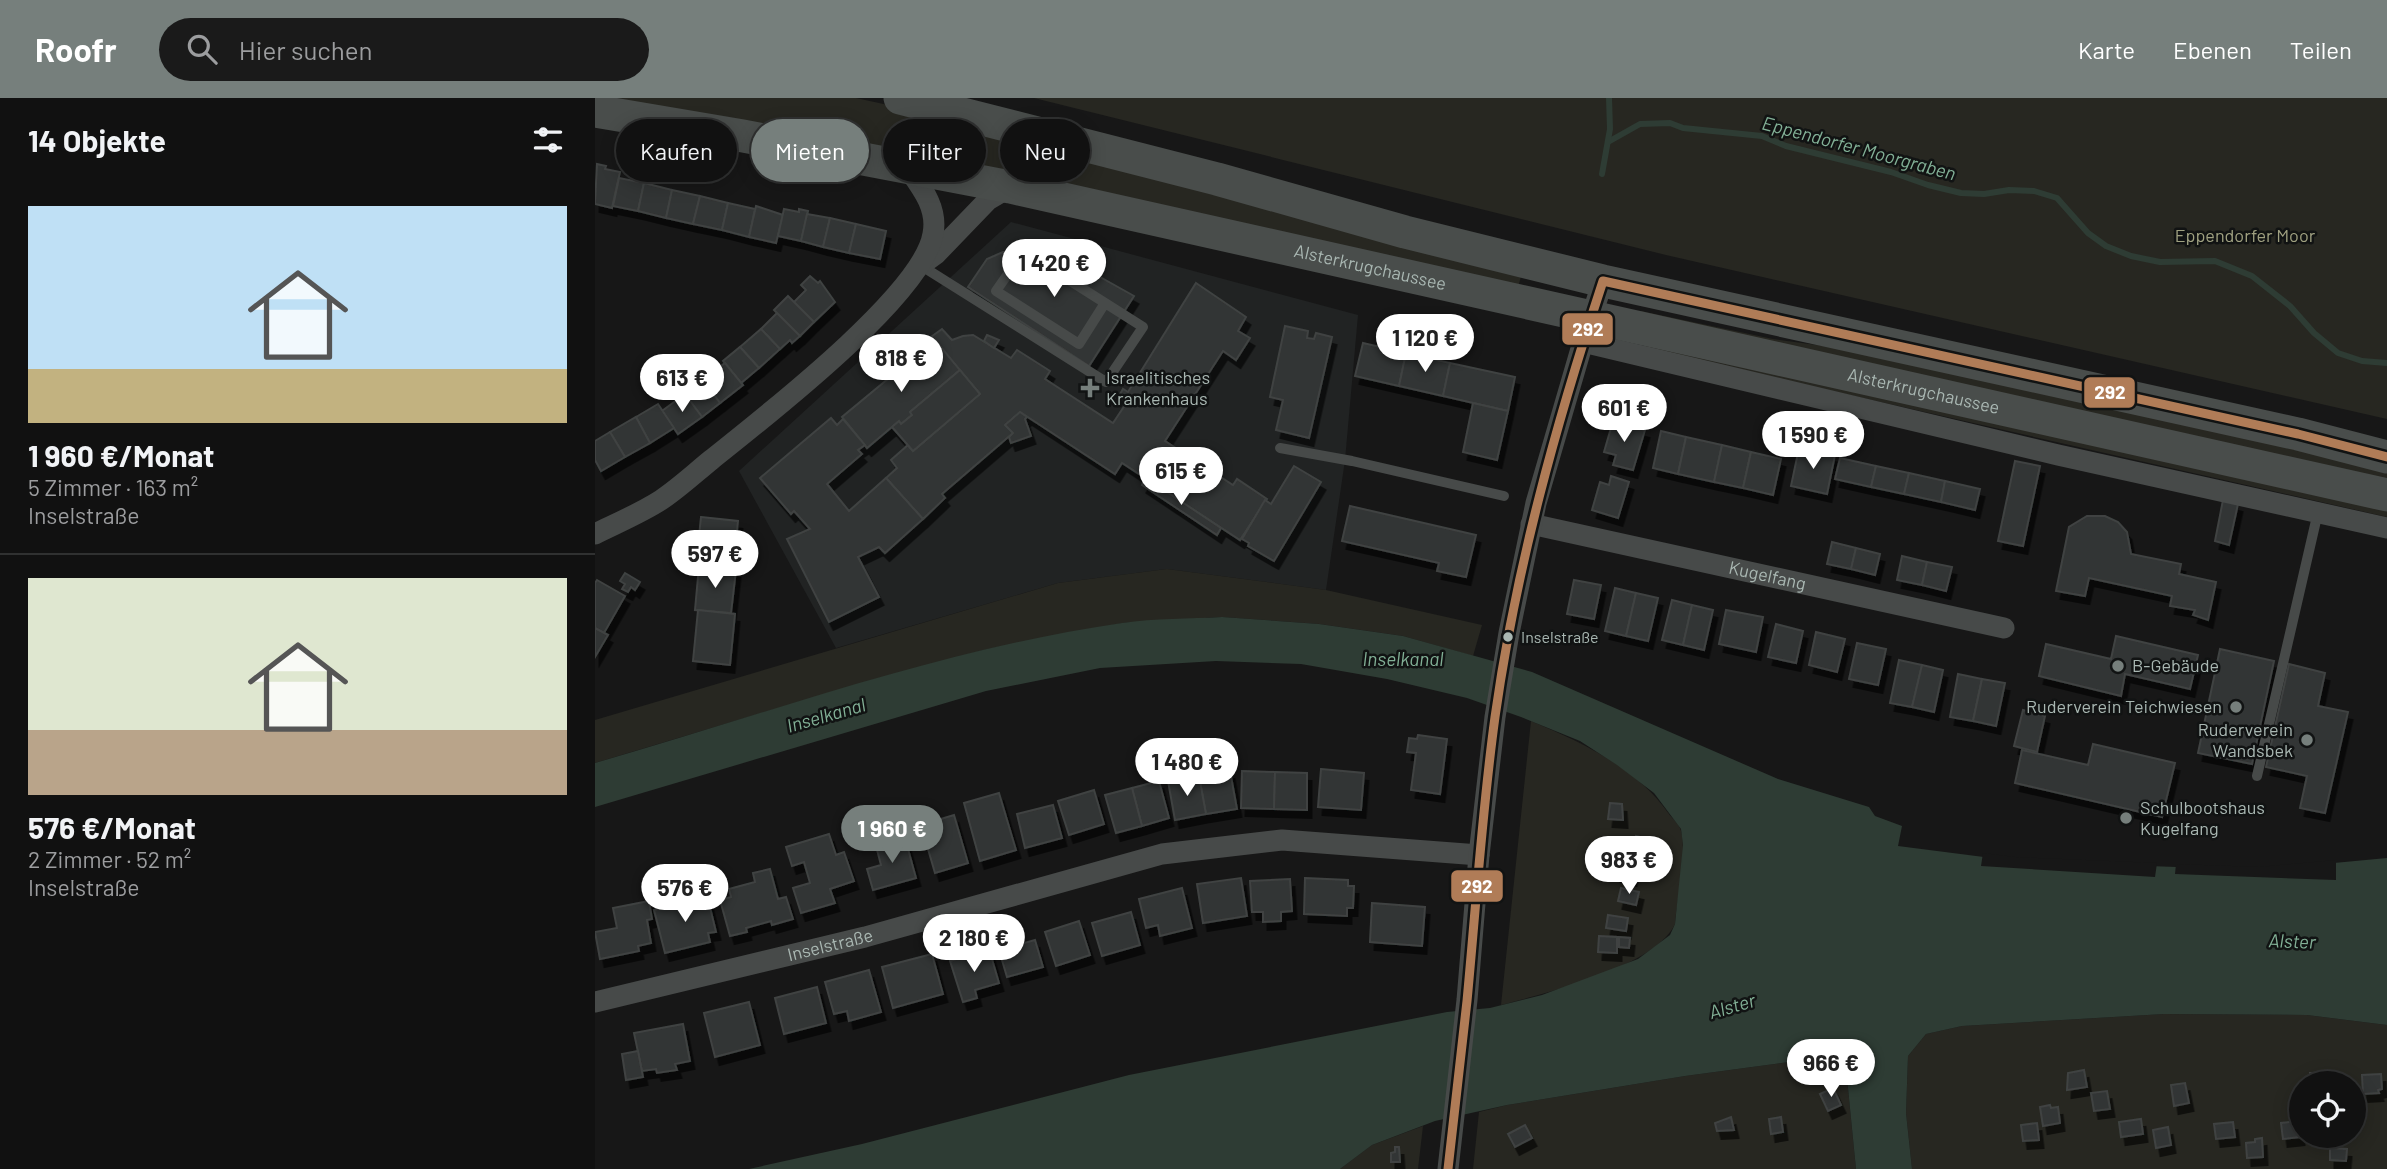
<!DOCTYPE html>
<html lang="de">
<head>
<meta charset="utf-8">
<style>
	:root { --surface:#111; --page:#1a1a1a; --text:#f1f3f6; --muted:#9c9d9f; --line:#303131; --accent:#767f7c }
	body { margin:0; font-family:Barlow,sans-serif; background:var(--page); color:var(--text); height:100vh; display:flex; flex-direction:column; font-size:26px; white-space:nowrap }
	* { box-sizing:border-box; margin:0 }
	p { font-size:23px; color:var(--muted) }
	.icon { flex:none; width:38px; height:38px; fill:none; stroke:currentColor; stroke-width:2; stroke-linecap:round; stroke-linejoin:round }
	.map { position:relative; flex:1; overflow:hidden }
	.details { display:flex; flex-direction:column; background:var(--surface); width:595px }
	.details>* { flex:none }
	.banner { position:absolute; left:21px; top:21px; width:665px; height:63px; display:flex; gap:14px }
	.tools { position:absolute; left:1694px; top:973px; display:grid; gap:14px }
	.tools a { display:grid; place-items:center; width:77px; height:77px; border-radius:50%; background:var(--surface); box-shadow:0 4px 18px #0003,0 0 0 2px var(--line); font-size:35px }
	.price { position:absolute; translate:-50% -60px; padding:0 16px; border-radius:24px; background:#fff; color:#222; font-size:23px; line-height:46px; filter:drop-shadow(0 2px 4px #0008) }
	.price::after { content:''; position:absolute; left:50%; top:42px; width:21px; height:16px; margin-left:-10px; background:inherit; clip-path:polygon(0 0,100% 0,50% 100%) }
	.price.active { background:var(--accent); color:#fff }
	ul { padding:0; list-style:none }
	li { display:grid; align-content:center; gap:14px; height:371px; padding:0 28px }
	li+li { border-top:2px solid var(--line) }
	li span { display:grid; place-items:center; height:217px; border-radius:0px; color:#555 }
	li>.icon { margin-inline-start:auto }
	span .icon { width:126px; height:126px; fill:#fffc; stroke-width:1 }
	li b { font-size:30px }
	h2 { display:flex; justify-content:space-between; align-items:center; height:84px; padding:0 28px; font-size:30px }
	.pill { padding:0 24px; border-radius:32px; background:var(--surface); box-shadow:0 4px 18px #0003,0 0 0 2px var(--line); font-size:24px; line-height:63px }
	.pill.active { background:var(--accent); color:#fff }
	header { display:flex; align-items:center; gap:42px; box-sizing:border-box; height:98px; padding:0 35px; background:var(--accent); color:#fff }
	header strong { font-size:33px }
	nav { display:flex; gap:38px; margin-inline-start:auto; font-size:24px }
	.search { width:490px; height:63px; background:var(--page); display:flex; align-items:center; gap:18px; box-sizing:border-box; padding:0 24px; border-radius:38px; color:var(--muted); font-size:26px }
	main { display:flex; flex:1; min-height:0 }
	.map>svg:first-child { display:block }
</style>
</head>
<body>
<header>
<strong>Roofr</strong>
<div class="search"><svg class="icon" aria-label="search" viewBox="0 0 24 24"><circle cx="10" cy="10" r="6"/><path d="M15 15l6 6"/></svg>Hier suchen</div>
<nav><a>Karte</a><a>Ebenen</a><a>Teilen</a></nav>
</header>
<main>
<section class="details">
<h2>14 Objekte<svg class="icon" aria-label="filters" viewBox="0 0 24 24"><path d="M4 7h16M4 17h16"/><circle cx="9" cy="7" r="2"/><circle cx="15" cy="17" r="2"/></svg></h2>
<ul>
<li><span style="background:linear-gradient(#bfe0f5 75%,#c2b280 0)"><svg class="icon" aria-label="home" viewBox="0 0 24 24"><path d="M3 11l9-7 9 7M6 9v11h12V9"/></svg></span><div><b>1 960 €/Monat</b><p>5 Zimmer · 163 m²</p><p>Inselstraße</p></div></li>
<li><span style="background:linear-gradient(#dfe7d0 70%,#b9a48a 0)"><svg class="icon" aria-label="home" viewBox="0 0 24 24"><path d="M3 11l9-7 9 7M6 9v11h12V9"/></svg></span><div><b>576 €/Monat</b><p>2 Zimmer · 52 m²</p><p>Inselstraße</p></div></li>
</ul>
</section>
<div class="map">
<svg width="1792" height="1071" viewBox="0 0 1792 1071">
	<defs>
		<filter id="shadow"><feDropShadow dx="4.5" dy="8" stdDeviation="0" flood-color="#0009"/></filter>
	</defs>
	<rect width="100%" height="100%" fill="#171717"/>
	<!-- built -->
	<path fill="#212323" d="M416,124L763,217L750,362L731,492L572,471L463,485L241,550L144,373Z"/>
	<!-- green -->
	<g fill="#272721" fill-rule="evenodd">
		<path d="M0,0H261L316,12L927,174L923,190Z"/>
		<path d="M439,0H1792V321L1071,157Z"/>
		<path d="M1046,213L1178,241L1303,258L1792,368V385L1042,218Z"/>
		<path d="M1053,237L1792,408V419L1052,251Z"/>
		<path d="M572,471L731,492L887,527L878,558L808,538L724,526L627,519L528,525L393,551L280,581L0,665V622L463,485Z"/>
		<path d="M936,623C988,645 1041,669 1074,716C1078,721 1085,727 1086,733C1092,755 1082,802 1080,826C1060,869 951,895 906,907Z"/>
		<path d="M1569,916L1712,917L1792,927V1071H1317L1311,1015L1313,958L1331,936L1367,928ZM1706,985H1759V1038H1706Z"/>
		<path d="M1239,958L1251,970L1261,1071H878L884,1014L912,1007L1090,978Z"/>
		<path d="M828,1028L823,1071H745L777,1047Z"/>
	</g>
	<!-- water -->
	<path fill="#2e3c34" d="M627,519L724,526L808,538L937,574L1183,681L1274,709L1280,718L1307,728L1303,748L1420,763L1664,772L1792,760V927L1712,917L1569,916L1367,928L1331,936L1313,958L1311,1015L1317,1071H1261L1251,970L1239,958L1090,978L912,1007L840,1023L777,1047L745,1071H154L267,1046L534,977L852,914L895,910L947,897L1043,861L1075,837L1080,826L1088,747L1086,731L1059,695L1022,667L985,643L926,619L872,600L792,581L706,566L621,563L505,570L391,593L0,709V665C174,615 347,551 527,525C560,520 594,521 627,519Z"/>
	<!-- pier -->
	<g fill="#171717">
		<path d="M1388,755L1420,759L1562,765L1560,779L1386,768Z"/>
		<path d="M1741,762V782L1580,776L1581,766L1664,769Z"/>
	</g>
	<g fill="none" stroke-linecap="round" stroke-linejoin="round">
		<!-- stream -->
		<g stroke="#2e3c34" stroke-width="6">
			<path d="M1013,44L1045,26L1075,25L1088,30L1167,38L1191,48L1296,74L1333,87L1366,95L1389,96L1414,92L1439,93L1462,100L1493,135L1511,148L1536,158L1565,164L1620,163L1657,178L1695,208L1719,235L1743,255L1767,263L1792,265"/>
			<path d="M1007,76L1015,31L1014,0"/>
		</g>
	</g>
	<!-- building -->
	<g fill="#333434" stroke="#3f4342" stroke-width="2" filter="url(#shadow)">
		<path d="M2,66L11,68L10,71L25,74L17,110L0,106Z"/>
		<path d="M24,80L49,85L43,113L18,108Z"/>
		<path d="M49,85L77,92L71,120L43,113Z"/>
		<path d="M77,92L105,98L98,126L71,120Z"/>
		<path d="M105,98L133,105L127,132L98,126Z"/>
		<path d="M133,105L160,111L154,139L127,132Z"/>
		<path d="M161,108L188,117L181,145L154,139Z"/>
		<path d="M189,111L204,114V111L213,113L206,143L183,138Z"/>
		<path d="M212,116L235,120L228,149L206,143Z"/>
		<path d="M235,120L261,126L254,155L228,149Z"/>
		<path d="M261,126L291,133L285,161L254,155Z"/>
		<path d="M408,154H432L478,164L539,198L494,268L373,189L392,161Z"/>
		<path d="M215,178L223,185L225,183L240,204L219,224L199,204L211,192L206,187Z"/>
		<path d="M601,185L651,219L643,233L655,240L641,262L628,253L570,343L638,387L642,381L672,401L645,442L527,365L520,376L425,314L410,327L418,335L347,396L350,400L328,421L291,380L302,370L296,362L313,347L318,353L385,296L336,239L347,231L357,242L368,238L378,237L416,260L422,252L455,273L450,281L518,325L532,304L524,298L528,291L533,294Z"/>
		<path d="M193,198L219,224L205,238L179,212Z"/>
		<path d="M182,215L205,238L197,245L195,242L185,251L166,231Z"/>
		<path d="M690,228L713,233L712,240L719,241L721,235L737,239L714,340L681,332L688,302L675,299Z"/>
		<path d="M166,231L185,251L164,270L145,249Z"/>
		<path d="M392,237L404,242L399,250L389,243Z"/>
		<path d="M340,242L365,272L315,314L317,317L306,326L304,323L272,350L247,319Z"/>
		<path d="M768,245L811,255L804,288L760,278Z"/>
		<path d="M145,249L164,270L146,285L128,263Z"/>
		<path d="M811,255L855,265L848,298L804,288Z"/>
		<path d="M130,265L148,287L125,305L108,282Z"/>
		<path d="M855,265L920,279L913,313L848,298Z"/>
		<path d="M365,272L385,296L318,353L297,329L304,323L306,326L317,317L315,314Z"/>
		<path d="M108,282L125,305L107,319L90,296Z"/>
		<path d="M90,296L107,319L83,336L67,313Z"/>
		<path d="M878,305L913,313L902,362L868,354Z"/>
		<path d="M63,306L79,330L55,345L41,319Z"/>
		<path d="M425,314L432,319L430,321L436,338L416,345L414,339L418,335L410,327Z"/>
		<path d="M41,319L55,345L30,359L15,334Z"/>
		<path d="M236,320L242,327L248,321L270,347L263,352L267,356L232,386L254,413L291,380L328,421L290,455L284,449L263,459L284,499L234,524L192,441L215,431L199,413L196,416L165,380Z"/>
		<path d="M1018,323L1050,332L1038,372L1018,367L1021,357L1009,354Z"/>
		<path d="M1066,333L1091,339L1083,376L1058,370Z"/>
		<path d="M15,334L30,359L6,373L0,362V343Z"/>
		<path d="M1091,339L1127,347L1119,384L1083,376Z"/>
		<path d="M1127,347L1156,354L1148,390L1119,384Z"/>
		<path d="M1204,350L1240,357L1232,396L1196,388Z"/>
		<path d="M1156,354L1186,361L1178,397L1148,390Z"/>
		<path d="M1245,360L1281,368L1276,389L1240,381Z"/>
		<path d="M1420,363L1445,368L1428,448L1403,443Z"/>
		<path d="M699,368L726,384L679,463L653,448L654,445L647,441L670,402L676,406Z"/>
		<path d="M1281,368L1314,375L1309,396L1276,389Z"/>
		<path d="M1314,375L1350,383L1346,404L1309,396Z"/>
		<path d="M1016,378L1034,384L1023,420L997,412L1005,384L1014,387Z"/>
		<path d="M551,380L626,430L622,437L547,387Z"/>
		<path d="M1350,383L1385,391L1380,412L1346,404Z"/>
		<path d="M1628,402L1643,406L1634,447L1620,443Z"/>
		<path d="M755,408L881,437L871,479L842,473L844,465L747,443Z"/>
		<path d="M1492,418H1510L1523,424L1532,434L1536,456L1586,466L1584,476L1621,484L1613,522L1598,517L1600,512L1575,508L1577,498L1494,480L1490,498L1461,493L1474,429Z"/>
		<path d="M106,419L143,423L138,472L101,468Z"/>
		<path d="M1237,444L1261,450L1256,471L1232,466Z"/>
		<path d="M1261,450L1285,456L1280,477L1256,471Z"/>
		<path d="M1307,458L1332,464L1327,487L1302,482Z"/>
		<path d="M1332,464L1357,469L1351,493L1327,487Z"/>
		<path d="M104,468L141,472L136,515L100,512Z"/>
		<path d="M30,475L45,484L40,492L36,489L33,494L27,491L30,486L25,483Z"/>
		<path d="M2,482L30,498L9,535L0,530V485Z"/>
		<path d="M979,482L1006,487L999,521L972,516Z"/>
		<path d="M1020,490L1041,495L1031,538L1010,533Z"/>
		<path d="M1041,495L1063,500L1053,543L1031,538Z"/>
		<path d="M1077,502L1097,507L1088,547L1067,542Z"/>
		<path d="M1097,507L1118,512L1109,552L1088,547Z"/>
		<path d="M103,512L140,516L135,567L98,563Z"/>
		<path d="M1131,512L1168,519L1161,554L1124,546Z"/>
		<path d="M1181,526L1208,533L1201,565L1173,559Z"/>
		<path d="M0,530L13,537L0,559Z"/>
		<path d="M1221,534L1250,541L1242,574L1214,567Z"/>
		<path d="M1521,538L1603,557L1595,591L1530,576L1526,598L1444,578L1451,546L1516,561Z"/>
		<path d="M1262,545L1291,551L1283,587L1254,581Z"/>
		<path d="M1625,551L1679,563L1657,666L1603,655Z"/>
		<path d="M1304,562L1327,567L1317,609L1295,605Z"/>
		<path d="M1694,566L1730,575L1723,608L1753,614L1730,715L1705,710L1712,678L1671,669Z"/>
		<path d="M1327,567L1348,572L1339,614L1317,609Z"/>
		<path d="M1363,576L1387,581L1378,623L1355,619Z"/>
		<path d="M1387,581L1410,585L1401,628L1378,623Z"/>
		<path d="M1428,612L1450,618L1442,654L1419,648Z"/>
		<path d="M823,637L852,641L845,696L816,692L821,655L812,654L814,640L822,641Z"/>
		<path d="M1498,646L1580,665L1567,719L1420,685L1427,652L1493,667Z"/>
		<path d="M726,671L769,675L766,712L723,709Z"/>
		<path d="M635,673L642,711L611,716L604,678Z"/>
		<path d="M647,673L680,674L679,711L646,710Z"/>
		<path d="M680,674L712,675V712L679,711Z"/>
		<path d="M604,678L611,716L580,722L573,683Z"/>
		<path d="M564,683L574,720L547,728L537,690Z"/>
		<path d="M537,690L547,728L521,735L510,697Z"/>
		<path d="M499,692L509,726L474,737L463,703Z"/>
		<path d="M404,695L421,752L385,763L369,705Z"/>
		<path d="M1015,705L1027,706L1028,722L1013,721Z"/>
		<path d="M458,707L467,740L430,750L422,716Z"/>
		<path d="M359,717L373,765L340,775L326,727Z"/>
		<path d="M234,736L241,757L249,754L259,783L235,791L240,805L206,815L198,790L215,785L209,764L197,768L191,749Z"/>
		<path d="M1041,738L1054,741L1050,760L1034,758L1035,751L1039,752Z"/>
		<path d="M310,740L321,780L278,792L272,771L286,767L281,748Z"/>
		<path d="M1024,763L1040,767L1037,780L1021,776Z"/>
		<path d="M175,771L183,801L191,799L198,821L177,827L176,823L151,830L152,834L135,838L125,802L136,799L134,791L160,784L158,775Z"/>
		<path d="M646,780L652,818L608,825L602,786Z"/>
		<path d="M710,780L753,782V788H759L758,810H752V818L709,816Z"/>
		<path d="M695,781L697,813L686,814V823L668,824V814H657L655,783Z"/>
		<path d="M587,790L597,830L565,838L563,827L551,830L544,801Z"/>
		<path d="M1026,790L1044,794L1041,807L1023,803Z"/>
		<path d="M103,798H109L113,801L121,834L113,835L115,844L70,855L59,812L99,802Z"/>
		<path d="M54,803L57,821L52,822L56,845L43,848L44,853L5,861L0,834L22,830L18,810Z"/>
		<path d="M777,805L830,809L827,848L775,844Z"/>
		<path d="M536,814L545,847L507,858L497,825Z"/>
		<path d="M1013,817L1033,820L1031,833L1011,830Z"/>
		<path d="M484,823L495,857L461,868L450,834Z"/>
		<path d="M1004,838L1022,839V855L1003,854Z"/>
		<path d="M1024,839L1035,840L1034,850L1024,849Z"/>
		<path d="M440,842L448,869L412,879L404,852Z"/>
		<path d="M394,851L404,885L380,892L382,900L368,904L355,863Z"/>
		<path d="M337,856L348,896L298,910L287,869Z"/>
		<path d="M274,872L286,914L254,923L252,913L239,916L230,884Z"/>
		<path d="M222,889L231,925L189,936L180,900Z"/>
		<path d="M154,904L165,947L120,959L109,915Z"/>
		<path d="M88,926L95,963L80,966L82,972L62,975L61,971L47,973L39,935Z"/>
		<path d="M43,953L48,979L31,982L27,956Z"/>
		<path d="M1489,972L1492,989L1472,992L1473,975Z"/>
		<rect x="1715" y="975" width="15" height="10"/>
		<path d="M1786,976L1787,991L1783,992L1784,995L1768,996L1767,977Z"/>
		<path d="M1590,985L1594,1005L1579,1008L1576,987Z"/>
		<path d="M1238,990L1246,1007L1233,1013L1225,996Z"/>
		<path d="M1512,993L1515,1011L1499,1013L1496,995Z"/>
		<path d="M1455,1007L1456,1010L1463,1009L1465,1025L1448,1028L1445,1009Z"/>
		<path d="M1136,1019L1139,1032L1122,1033L1120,1025Z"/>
		<path d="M1186,1019L1188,1034L1176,1036L1174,1021Z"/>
		<path d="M1546,1021L1548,1036L1526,1039L1524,1024Z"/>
		<path d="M1703,1023L1705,1039L1688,1041L1686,1025Z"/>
		<path d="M1638,1024L1640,1039L1621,1041L1619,1026Z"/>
		<path d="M1442,1025L1444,1042L1428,1043L1426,1027Z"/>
		<path d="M930,1027L937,1040L920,1049L913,1036Z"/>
		<path d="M1573,1029L1576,1047L1561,1050L1558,1032Z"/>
		<path d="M1667,1040L1668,1059L1652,1060L1651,1045L1660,1044V1041Z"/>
		<path d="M800,1049H804L805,1064H796V1055L800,1054Z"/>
		<path d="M1735,1050L1752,1051L1751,1063L1735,1062Z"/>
	</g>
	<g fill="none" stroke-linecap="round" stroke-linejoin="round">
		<!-- service -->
		<g stroke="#474a49" stroke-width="10">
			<path d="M325,167L511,284L548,229L447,165L424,160L401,193L484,246L510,205"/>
			<path d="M685,350L757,363L909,398"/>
			<path d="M1662,678L1723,414"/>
		</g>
		<!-- minor -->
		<g stroke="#474a49" stroke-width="21">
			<path d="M330,164L341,156L393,102L415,89"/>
			<path d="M988,244L1463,357L1792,430"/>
			<path id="s1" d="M936,426L1409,530"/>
			<path d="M0,436C22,425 46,415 66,402C84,390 100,375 116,362C167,321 328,197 338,136C343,110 327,90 312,69"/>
			<path id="s2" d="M0,904L270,839L567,756L687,742L884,757"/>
			<path d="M853,1071L872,902L884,757L900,619L914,535L941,405L988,244L1008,183"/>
		</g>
		<!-- primary -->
		<g stroke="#494d4b" stroke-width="33">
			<path d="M305,0L622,81L810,134L1008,183L1703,336L1792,359"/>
			<path id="s3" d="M0,13L148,38L415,89L1792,397"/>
		</g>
		<!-- bus-1 casing -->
		<g stroke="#111313" stroke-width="14">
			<path id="bus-1" d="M853,1071C859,1015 866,959 872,903C881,808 887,713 900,619C921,470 961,326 1008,183L1703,336L1792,359"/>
		</g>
		<!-- bus-1 -->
		<use href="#bus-1" stroke="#b07c57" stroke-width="9"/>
	</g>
	<!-- markers -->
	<g fill="#767f7c" stroke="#111313" stroke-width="2.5">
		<path d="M491.5 279.5h7v7h7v7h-7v7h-7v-7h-7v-7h7z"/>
		<circle cx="1523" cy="568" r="7"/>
		<circle cx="1641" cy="609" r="7"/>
		<circle cx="1712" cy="642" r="7"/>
		<circle cx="1531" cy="720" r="7"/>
	</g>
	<circle fill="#a9b7b2" stroke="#111313" stroke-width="2.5" cx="913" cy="539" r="6"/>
	<g text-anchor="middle" stroke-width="5" stroke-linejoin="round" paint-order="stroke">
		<!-- bus labels -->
		<g font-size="16" fill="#a9b7b2" stroke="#111313" text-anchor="start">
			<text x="926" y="545">Inselstraße</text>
		</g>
		<!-- park labels -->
		<g font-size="18" fill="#a0a181" stroke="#111313">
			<text x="1650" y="144">Eppendorfer Moor</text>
		</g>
		<!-- street labels -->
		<g font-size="18" fill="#a9b7b2" stroke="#111313">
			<text dy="6" stroke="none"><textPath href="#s3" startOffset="791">Alsterkrugchaussee</textPath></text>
			<text dy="6" stroke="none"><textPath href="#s3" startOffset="1358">Alsterkrugchaussee</textPath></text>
			<text dy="6" stroke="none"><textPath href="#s1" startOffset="242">Kugelfang</textPath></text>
			<text dy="6" stroke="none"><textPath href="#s2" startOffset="242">Inselstraße</textPath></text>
		</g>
		<!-- poi labels -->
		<g font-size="18" fill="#a9b7b2" stroke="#111313" text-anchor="start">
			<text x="511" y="286">Israelitisches<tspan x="511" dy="21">Krankenhaus</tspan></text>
			<text x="1537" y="574">B-Gebäude</text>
			<text x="1627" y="615" text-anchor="end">Ruderverein Teichwiesen</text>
			<text x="1698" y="638" text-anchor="end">Ruderverein<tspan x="1698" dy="21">Wandsbek</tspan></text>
			<text x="1545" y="716">Schulbootshaus<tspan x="1545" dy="21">Kugelfang</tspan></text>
		</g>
		<!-- water labels -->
		<g font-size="19" font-style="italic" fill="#82b096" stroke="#111313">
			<text transform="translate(1264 50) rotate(15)" y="7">Eppendorfer Moorgraben</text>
			<text x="808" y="568">Inselkanal</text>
			<text transform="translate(231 617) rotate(-16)" y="7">Inselkanal</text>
			<text transform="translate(1697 843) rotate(2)" y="7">Alster</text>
			<text transform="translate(1137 908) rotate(-16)" y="7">Alster</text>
		</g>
	</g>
	<g stroke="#111313" stroke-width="2.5">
		<rect x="966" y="214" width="53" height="34" rx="7" fill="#b07c57"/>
		<rect x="1488" y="278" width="53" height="33" rx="7" fill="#b07c57"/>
		<rect x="855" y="771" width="54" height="34" rx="7" fill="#b07c57"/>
	</g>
	<g font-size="19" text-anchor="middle" font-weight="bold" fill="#fff">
		<text x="993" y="238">292</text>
		<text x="1515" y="301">292</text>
		<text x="882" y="795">292</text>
	</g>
</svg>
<div class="tools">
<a><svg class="icon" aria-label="locate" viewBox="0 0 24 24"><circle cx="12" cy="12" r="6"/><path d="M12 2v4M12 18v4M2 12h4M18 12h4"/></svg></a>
</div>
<b class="price" style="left:459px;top:201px">1 420 €</b>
<b class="price" style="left:830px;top:276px">1 120 €</b>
<b class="price" style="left:306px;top:296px">818 €</b>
<b class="price" style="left:87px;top:316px">613 €</b>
<b class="price" style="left:1029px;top:346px">601 €</b>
<b class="price" style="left:1218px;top:373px">1 590 €</b>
<b class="price" style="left:586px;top:409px">615 €</b>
<b class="price" style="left:120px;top:492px">597 €</b>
<b class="price" style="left:592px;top:700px">1 480 €</b>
<b class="price active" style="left:297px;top:767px">1 960 €</b>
<b class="price" style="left:1034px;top:798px">983 €</b>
<b class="price" style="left:90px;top:826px">576 €</b>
<b class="price" style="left:379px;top:876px">2 180 €</b>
<b class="price" style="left:1236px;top:1001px">966 €</b>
<div class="banner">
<a class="pill">Kaufen</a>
<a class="pill active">Mieten</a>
<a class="pill">Filter</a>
<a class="pill">Neu</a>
</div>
</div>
</main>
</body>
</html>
